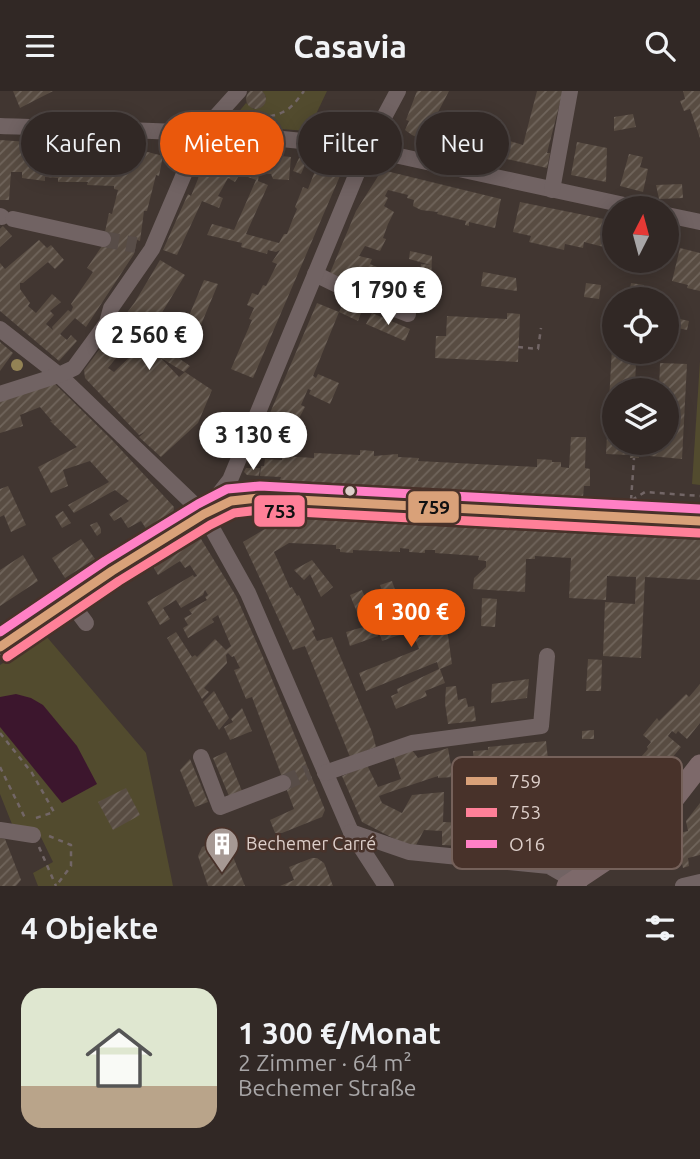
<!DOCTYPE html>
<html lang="de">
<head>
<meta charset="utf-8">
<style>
	:root { --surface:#312825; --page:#39302d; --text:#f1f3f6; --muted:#a8a6a7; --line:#4c4442; --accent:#ea580c }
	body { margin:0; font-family:Ubuntu,sans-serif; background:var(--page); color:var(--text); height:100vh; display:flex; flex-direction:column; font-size:26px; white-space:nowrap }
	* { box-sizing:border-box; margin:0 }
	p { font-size:23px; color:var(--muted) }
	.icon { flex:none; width:38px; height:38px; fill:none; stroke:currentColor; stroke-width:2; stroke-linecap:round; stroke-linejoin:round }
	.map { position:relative; height:795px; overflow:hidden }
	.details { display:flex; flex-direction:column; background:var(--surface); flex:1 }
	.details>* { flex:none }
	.banner { position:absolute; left:21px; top:21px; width:658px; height:63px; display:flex; gap:14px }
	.needle { width:46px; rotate:6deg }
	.tools { position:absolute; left:602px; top:105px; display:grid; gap:14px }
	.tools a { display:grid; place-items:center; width:77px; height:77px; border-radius:50%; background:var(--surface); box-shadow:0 4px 18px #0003,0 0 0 2px var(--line); font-size:35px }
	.price { position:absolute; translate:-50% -60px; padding:0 16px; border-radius:24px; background:#fff; color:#222; font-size:23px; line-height:46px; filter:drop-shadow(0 2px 4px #0008) }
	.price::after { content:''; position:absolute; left:50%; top:42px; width:21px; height:16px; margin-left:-10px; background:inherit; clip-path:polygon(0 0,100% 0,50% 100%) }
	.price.on { background:var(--accent); color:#fff }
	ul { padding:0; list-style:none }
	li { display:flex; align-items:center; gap:21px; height:175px; padding:0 21px }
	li+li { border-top:2px solid var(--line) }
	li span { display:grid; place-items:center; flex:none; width:196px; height:140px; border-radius:21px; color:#555 }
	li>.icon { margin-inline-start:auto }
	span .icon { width:84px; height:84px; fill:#fffc; stroke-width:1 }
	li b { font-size:30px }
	h2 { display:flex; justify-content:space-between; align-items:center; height:84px; padding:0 21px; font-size:30px }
	.tag { padding:0 24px; border-radius:32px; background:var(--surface); box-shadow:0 4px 18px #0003,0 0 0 2px var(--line); font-size:24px; line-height:63px }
	.tag.on { background:var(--accent); color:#fff }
	header { display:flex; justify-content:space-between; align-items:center; height:91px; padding:0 21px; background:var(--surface); font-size:32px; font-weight:700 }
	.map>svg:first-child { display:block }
</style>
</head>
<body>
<header><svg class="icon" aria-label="menu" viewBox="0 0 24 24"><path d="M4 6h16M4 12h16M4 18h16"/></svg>Casavia<svg class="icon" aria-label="search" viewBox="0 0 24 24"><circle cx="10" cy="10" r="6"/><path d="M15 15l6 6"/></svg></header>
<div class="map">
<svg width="700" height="795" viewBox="0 0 700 795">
	<defs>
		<pattern id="building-hatch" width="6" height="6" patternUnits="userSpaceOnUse" patternTransform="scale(1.75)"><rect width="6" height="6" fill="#584c42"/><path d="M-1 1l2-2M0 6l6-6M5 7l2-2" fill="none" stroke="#70655c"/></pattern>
	</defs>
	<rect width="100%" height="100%" fill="#413631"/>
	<!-- park -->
	<g fill="#524b2e">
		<path d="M262,0H327L308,40L228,34L246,12L254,18L263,15L266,6Z"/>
		<path d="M700,270V394L692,393Z"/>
		<path d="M46,545L146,662L173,795H38L33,782L53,771L37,738L12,733L0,703V574Z"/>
	</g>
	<!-- water -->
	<path fill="#3c162d" d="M16,603L31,607L43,614L77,655L97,693L62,712L0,636V606Z"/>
	<!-- building -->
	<g fill="url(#building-hatch)" fill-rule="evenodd">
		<circle cx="256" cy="8" r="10"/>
		<path d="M13,0H53L20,17Z"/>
		<path d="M417,0H449L435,27L450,35V33L468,37L469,32L484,35L482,42L523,54L537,0H563L547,62H550L547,77L502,67L501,72L469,65L468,68L462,66V63L444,59L412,44L405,39L409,30L406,29Z"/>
		<path d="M683,0H700V47L690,18L684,20L680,10L685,8Z"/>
		<path d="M633,23L636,36L614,40V26Z"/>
		<path d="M0,49L29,51L28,54L54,56L53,59L143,63L144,60L163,65L159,85L156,84L147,120H144L140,150L137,149L134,163L86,236L75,227L60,243L67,249L71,244L77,250L59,270L0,220V172L5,178L39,149L47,157L51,154L64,169L55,178L48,171L23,192H20V198L30,212L28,215L36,222L52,203L61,211L50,220L54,224L46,233L53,239L52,236L68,219L71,221L73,216L71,213L93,181L87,177L102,155L109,122L112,123L118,99L114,98V95L87,94L88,91H58V87L45,86V90L22,87V81H11L9,109H0Z"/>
		<path d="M577,51L607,57L606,91L571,84Z"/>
		<path d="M261,63L291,66L289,89L273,88L271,83L259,82L258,90L268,94L246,143L279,152L284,143H287L292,130L297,118L295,116L303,96L308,98L315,80L311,78L315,68L343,78L253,287L231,278L252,229L249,228L254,217L247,214L252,202L258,204L263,194L266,195L277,173L272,171L280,159L276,161L268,159L267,163L241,156L242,152L207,144L212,133L234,139L256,89L240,83L235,91L228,87L218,105L223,107L219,117L202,110L177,164L163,159L188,103L191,105L202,78L206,80L212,66L222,71L223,68L244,77L249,69L260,73Z"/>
		<path d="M629,63L643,66L640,76L648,78L643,101L620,95Z"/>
		<path d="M299,67H308L301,83L293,80Z"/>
		<path d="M382,79L501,108L495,137L469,131V135L465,134L466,130L437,123L438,121L421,119L413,115L414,109L407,107L408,104L388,99L385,105L388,107L384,115L394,121L388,133L383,147L386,148L380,160L365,155L359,165L372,168L370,173L403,187L399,195L396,193L393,201L385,198L382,205L360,194L363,188L354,184L351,185L348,190L330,182L356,120Z"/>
		<path d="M682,93L683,107L659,108L656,94Z"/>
		<path d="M520,111L614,130V152L610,151L608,157L584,151L583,157L565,153L564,159L529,151L531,145L513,141Z"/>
		<path d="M3,135L12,145L0,156V138Z"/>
		<path d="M680,157L700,162V200L687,197L688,194L672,190Z"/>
		<path d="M410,160L432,165L431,190L421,189L422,183H420L421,173L431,174L409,168Z"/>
		<path d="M160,169L185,184L158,228L151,222L142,241L190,275L184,281L161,267L179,286L185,281L212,299L198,332L161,366L139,346L145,341L139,344L85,287L84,279L135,211ZM126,240L134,255L132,257L136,260L114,281L108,277L122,260L117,253Z"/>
		<path d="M483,181L516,187L517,200L481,195Z"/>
		<path d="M204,189L218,193L193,253L181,244Z"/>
		<path d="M586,192L601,194L599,208L584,206Z"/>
		<path d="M631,192L644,194L641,208H628Z"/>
		<path d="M345,209L363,217L358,230L339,221L313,285L316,287L318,283L339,292L330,313L309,303L311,299L308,298L301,314L305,316L292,340L267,329L317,212L339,221Z"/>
		<path d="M372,222L410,238L405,250L366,233Z"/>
		<path d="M507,222L520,223L518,271L435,267L436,245H446L447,225L507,228Z"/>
		<path d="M680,228L689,230L687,239L678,237Z"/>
		<path d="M0,251L13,262L0,280Z"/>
		<path d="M612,257L614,258V261H636V268L635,299H614V352H667V299H659L660,272L687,273L682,368L639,364V367H630V364L606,363Z"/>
		<path d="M55,293L112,349L174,416L173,427L149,442L141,430L128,437L121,426L114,430L109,423L129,410L115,399L74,422L68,414L109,391L90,370L63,379L68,395L51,402L38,376L77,356L50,330H52L40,316L20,324L23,335L0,342V310Z"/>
		<path d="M571,346H586L585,377L590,378V395H584L583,406L280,389L281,386L260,385L261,375H264L265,368L282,369V365L314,367V362L360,364V359L374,360V365L398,363V366L419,367L418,370L537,376V368L552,369V371H561V376L569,377Z"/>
		<path d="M246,377H260L259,385L247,384L244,381Z"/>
		<path d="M8,395L26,434L11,441L4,424L0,426V398Z"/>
		<path d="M63,420L71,432L62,437L55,425Z"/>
		<path d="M283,427L700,449V489L645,486L641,567L603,565L605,511L635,513L636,486L607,485L606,509L569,507L571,467L535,465V468H526L525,501L473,498L474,487L486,476V470L478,469L479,465L435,462V459H425V462L409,461V458L400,457V461L353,459V462L340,461V458H336V454L289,452L274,461L290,497L292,496L297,505L299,504L315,539L312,540L317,550L332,546L372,641L376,656L350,666L305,555L293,559L243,451Z"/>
		<path d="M97,431L101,438V442L97,445L90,434Z"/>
		<path d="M195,447L201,448L236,505L263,566L325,719L322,726L282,742H275L270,729L294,718L252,606L246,608L234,579L240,577L234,565L232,566L228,562L226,564L227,572L204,597L209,601L202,608L167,547L176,541L192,566L195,564L197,566L215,548L226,559L231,555L218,524L212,528L214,531L188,547L183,537L188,534L184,527L192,523L189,519L207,509L205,506L208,504L205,499L203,504L181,517L176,509L163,517L170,528L160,534L147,511L193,484L194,486L197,485L190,474L185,477L180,470L158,484L152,474Z"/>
		<path d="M81,448L95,468L65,487L52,467Z"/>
		<path d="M23,464L38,490L0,515V479Z"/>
		<path d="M312,469L333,496L321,506L310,483L304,489L294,479Z"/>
		<path d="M392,490L403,522L443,509L452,573L440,578L445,592L425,600L427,605L396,618L391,605L398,602L397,598L439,578L437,571L366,600L359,582L419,558L415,548L429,543L424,522L413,526L417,538L382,550L376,531L391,526L380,494Z"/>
		<path d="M362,499L372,524L360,529L350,504Z"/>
		<path d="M482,507L497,508L495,536L481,535Z"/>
		<path d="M374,533L378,545L350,555L346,541Z"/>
		<path d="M588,568L602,569L601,600H586Z"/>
		<path d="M529,588L527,607L491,612L492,593Z"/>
		<path d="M700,593V632L687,648L678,640L676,643L672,640L668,645L681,656L641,705L621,689L648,658L647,656L651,651L643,644L657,627L659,630L686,603L689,606Z"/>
		<path d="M456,595L458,609L466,607L468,616L474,615L476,630L448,633L445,612L446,596Z"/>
		<path d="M214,600L229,627L219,639L203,611Z"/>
		<path d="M242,617L252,640L230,649L224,636L233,631L231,628Z"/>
		<path d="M594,639V648H582V640Z"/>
		<path d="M546,650L548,668L566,667L563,681L490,686V685H480V674H474L473,660L488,659V656Z"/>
		<path d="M448,657L453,686L438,687V685L390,701L379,705L382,712L402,722L412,704L444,701L443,731L488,733V736L562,741L564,746L575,741L594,716H597L604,709L601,707L608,698L617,706L619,703L632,718L619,734L616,732L607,744L605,742L598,751L570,769L569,767L532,765V762L486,759V756L442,754V740L424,739L414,758L362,731L342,685L367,674L378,696L401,688L393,664L412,659L418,667Z"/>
		<path d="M226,661L242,700L229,705L213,667Z"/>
		<path d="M190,668L208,711L195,716L180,679Z"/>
		<path d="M126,697L140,724L113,739L98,711Z"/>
		<path d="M700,712V764L688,767L689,775L683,777L675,743L688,740L686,730Z"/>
		<path d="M0,747L5,748L21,789L16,795H0Z"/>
		<path d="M216,750L225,752L229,756L245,795H208L198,765L202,756Z"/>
		<path d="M312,767H317L324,772L333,795H280L294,789L289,776Z"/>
	</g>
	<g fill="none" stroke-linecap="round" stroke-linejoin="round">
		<!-- minor-tunnel -->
		<g stroke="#584d48" stroke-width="16" stroke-dasharray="16 8" stroke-linecap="butt">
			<path d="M103,148L136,154"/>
			<path d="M283,692L309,681"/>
		</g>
		<!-- path -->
		<g stroke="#726666" stroke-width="2.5" stroke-dasharray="5 5" stroke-linecap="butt">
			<path d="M261,29C268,24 276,25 283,21C292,17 298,8 304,0"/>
			<path d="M518,256L538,258L541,237"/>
			<path d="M631,409L634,367"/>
			<path d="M632,409L645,401L700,405"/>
			<path d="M0,642L32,682L54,721L36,727"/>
			<path d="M0,676L25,727"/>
			<path d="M49,745L71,754V775L56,795"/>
			<path d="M39,756L56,795"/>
		</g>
		<!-- minor -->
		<g stroke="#716363" stroke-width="16">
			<path d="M0,35C123,39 245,40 367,58L638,117"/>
			<path d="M552,99L570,0"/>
			<path d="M667,124L700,131"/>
			<path d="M0,125L2,126"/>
			<path d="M13,128L103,148"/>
			<path d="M315,183L352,201L408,223"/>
			<path d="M0,238L59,284L204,423L248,502L351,741L386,795"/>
			<path d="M0,303L59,284L74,277L107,232L111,217L152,158L202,41L239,0"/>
			<path d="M205,421L230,389L367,58L398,0"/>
			<path d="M69,509L86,532"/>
			<path d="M0,556L112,480L204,423L231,410L259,407L700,430"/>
			<path d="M201,666L220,716L283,692"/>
			<path d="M325,682L412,652L541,635L547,565"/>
			<path d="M0,739L33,744"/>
			<path d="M351,741L409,761L549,775L575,790L579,795"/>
			<path d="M683,795L700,791"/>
		</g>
		<!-- major -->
		<path stroke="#7d696a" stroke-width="21" d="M567,795L648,741L700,674"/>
		<!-- bus-1 casing -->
		<g stroke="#48322a" stroke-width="14">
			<path id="bus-1" d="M0,556L112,480L204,423L231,410L259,407L700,430"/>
		</g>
		<!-- bus-2 casing -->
		<g stroke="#48322a" stroke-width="14">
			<path id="bus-2" d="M7,566L119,490L210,434L234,422L259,419L699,442"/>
		</g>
		<!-- bus-3 casing -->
		<g stroke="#48322a" stroke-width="14">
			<path id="bus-3" d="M0,541L105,470L198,413L227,398L260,395L700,418"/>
		</g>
		<!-- bus-1 -->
		<use href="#bus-1" stroke="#d9a179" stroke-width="9"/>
		<!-- bus-2 -->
		<use href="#bus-2" stroke="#ff8098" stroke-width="9"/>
		<!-- bus-3 -->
		<use href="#bus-3" stroke="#ff80c5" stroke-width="9"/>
	</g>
	<!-- trees -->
	<circle fill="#938355" cx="17" cy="274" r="6"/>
	<!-- icons -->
	<defs>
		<g id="building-pin" transform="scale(1.75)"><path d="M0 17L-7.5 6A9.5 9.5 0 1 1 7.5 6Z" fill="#a69994" stroke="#48322a"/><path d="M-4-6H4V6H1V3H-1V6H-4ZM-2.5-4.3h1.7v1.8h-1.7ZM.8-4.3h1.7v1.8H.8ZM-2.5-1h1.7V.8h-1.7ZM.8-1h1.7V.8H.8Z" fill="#fff"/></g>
	</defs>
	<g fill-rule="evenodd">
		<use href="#building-pin" x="222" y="753"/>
	</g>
	<!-- markers -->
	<circle fill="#ddcfca" stroke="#48322a" stroke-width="2.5" cx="350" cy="400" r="6"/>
	<g text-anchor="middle" stroke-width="5" stroke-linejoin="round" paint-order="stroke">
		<!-- poi labels -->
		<g font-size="18" fill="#ddcfca" stroke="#48322a" text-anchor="start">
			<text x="246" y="759">Bechemer Carré</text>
		</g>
	</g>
	<!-- legend -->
	<rect x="452" y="666" width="230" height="112" rx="10" fill="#48322a" stroke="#75615a" stroke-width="2"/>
	<rect x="466" y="686" width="31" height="8" fill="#d9a179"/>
	<rect x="466" y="717" width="31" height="9" fill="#ff8098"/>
	<rect x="466" y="749" width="31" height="8" fill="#ff80c5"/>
	<g font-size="19" fill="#ddcfca">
		<text x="509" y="697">759</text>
		<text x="509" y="728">753</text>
		<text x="509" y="760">O16</text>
	</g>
	<g stroke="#48322a" stroke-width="2.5">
		<rect x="407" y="399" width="53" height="34" rx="7" fill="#d9a179"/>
		<rect x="253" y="403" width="53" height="34" rx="7" fill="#ff8098"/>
	</g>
	<g font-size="19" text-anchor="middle" font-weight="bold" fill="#111">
		<text x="434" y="423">759</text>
		<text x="280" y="427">753</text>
	</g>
</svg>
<div class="tools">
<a><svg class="needle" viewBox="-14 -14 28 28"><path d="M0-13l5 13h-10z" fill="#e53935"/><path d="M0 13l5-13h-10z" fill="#a8a6a7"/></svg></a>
<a><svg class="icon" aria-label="locate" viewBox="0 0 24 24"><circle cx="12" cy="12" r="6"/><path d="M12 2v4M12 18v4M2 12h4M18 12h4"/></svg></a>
<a><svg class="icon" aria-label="layers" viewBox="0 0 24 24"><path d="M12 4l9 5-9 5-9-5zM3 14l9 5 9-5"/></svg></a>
</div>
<b class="price" style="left:388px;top:236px">1 790 €</b>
<b class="price" style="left:149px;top:281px">2 560 €</b>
<b class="price" style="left:253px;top:381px">3 130 €</b>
<b class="price on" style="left:411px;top:558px">1 300 €</b>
<div class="banner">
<a class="tag">Kaufen</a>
<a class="tag on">Mieten</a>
<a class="tag">Filter</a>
<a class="tag">Neu</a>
</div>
</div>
<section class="details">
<h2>4 Objekte<svg class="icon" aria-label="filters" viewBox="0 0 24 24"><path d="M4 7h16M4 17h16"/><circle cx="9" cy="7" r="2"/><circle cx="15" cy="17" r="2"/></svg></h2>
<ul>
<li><span style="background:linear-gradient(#dfe7d0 70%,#b9a48a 0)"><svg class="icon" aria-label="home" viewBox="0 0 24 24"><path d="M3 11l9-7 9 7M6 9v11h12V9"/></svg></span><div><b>1 300 €/Monat</b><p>2 Zimmer · 64 m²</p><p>Bechemer Straße</p></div></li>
</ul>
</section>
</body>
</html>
